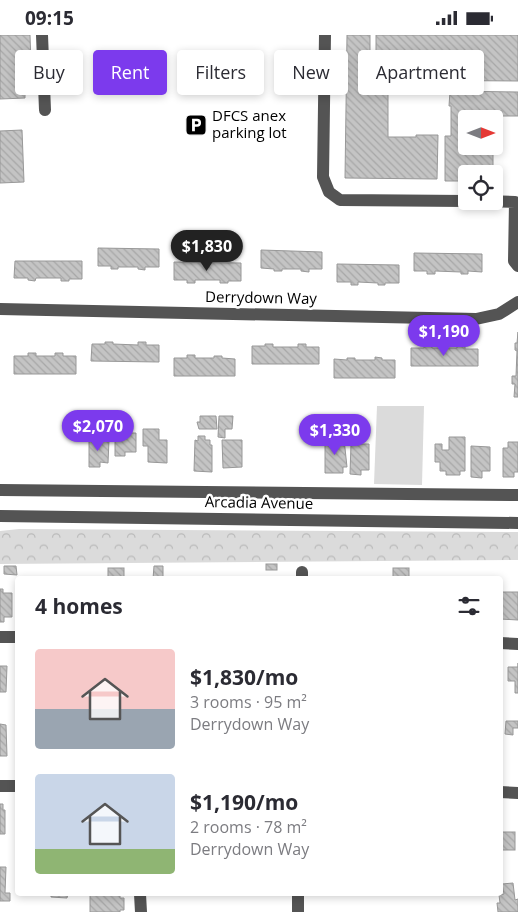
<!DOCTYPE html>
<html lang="en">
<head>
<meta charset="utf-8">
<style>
	:root { --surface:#fff; --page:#f7f7f7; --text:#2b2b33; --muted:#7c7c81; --accent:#7c3aed }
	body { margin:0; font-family:"Open Sans",sans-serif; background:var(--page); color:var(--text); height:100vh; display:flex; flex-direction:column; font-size:19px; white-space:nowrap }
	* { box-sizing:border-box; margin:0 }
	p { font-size:16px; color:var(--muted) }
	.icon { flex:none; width:28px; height:28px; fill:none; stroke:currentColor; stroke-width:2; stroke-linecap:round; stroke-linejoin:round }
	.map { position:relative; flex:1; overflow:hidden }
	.drawer { position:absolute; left:15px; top:541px; width:488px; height:320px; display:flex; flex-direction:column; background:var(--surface); border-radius:5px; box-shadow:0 2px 8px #0003 }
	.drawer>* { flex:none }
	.guide { position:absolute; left:15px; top:15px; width:489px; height:45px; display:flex; gap:10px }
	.needle { width:32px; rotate:90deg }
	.tools { position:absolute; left:458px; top:75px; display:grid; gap:10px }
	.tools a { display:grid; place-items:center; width:45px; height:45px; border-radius:5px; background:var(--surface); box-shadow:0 2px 8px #0003; font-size:25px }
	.price { position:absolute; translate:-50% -42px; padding:0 11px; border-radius:18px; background:var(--accent); color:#fff; font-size:16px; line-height:32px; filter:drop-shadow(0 1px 2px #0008) }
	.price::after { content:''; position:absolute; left:50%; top:30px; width:15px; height:11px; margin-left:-8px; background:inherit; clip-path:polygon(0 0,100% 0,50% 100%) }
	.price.selected { background:#222; color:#fff }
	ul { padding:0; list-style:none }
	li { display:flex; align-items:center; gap:15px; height:125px; padding:0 20px }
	li span { display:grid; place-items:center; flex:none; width:140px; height:100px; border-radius:5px; color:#555 }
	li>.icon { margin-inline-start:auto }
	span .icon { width:60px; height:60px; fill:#fffc; stroke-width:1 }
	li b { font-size:21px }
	h2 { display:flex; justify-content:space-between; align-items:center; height:60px; padding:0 20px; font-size:21px }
	.tag { padding:0 18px; border-radius:5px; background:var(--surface); box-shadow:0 2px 8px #0003; font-size:18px; line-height:45px }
	.tag.selected { background:var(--accent); color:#fff }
	.status { display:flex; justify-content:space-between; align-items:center; height:35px; padding:0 25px; background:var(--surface); direction:ltr }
	.status svg { height:14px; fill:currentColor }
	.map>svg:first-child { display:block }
</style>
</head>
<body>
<div class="status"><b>09:15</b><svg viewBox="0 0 49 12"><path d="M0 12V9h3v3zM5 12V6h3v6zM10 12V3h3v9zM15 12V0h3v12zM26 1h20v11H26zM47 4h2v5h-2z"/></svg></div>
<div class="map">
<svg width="518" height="877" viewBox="0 0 518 877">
	<defs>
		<pattern id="forest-crowns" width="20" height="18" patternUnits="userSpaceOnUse" patternTransform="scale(1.25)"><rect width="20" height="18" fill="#dbdbdb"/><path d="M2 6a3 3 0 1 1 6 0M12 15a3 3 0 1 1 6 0" fill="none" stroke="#bababa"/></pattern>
		<pattern id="building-back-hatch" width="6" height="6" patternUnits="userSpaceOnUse" patternTransform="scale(1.25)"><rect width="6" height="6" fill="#c4c4c4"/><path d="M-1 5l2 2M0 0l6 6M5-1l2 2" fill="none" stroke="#a7a7a7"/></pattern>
	</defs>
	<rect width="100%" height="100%" fill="#fff"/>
	<!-- forest -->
	<path fill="url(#forest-crowns)" d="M19,494L518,497V525L0,529V496Z"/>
	<!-- garden -->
	<path fill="#dbdbdb" d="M377,371H424L422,450L374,449Z"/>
	<!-- building -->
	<g fill="url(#building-back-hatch)" stroke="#989898">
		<path d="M0,0H30L32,57H25V63L0,64Z"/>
		<path d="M347,0H370V34H376V55H388V102H416V100H438L437,144L345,143Z"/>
		<path d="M376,0H518V46L376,45Z"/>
		<rect x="178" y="40" width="11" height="7"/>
		<path d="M450,56L518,57V81H502V76H500L492,84H466V111H493V139H466V146H445V101H451V71H449Z"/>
		<path d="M22,95L24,147L0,148V96Z"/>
		<path d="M98,213L159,214V232H145V235L138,234V232H118V234H111V231H98Z"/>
		<path d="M261,215L322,217V234H309V237L301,236V234H282V236H274V234L261,233Z"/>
		<path d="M414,218L482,219V237L468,236V239H461V237L435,236V239H427V236H414Z"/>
		<path d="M15,226H82V244H69V246H61V243H36L35,246L28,245V243H14Z"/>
		<path d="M174,227L241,228V246H228V248H220V245H195V248H187V245H174Z"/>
		<path d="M337,229L399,230V248H385V250H378V248L358,247V250H351V247H337Z"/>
		<path d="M518,297V362H514L515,349H512V341H516L517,316L515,315V308H517Z"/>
		<path d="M105,307H113V309L138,310V307H146V310H159V327L91,326L92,309H105Z"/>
		<path d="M265,309H273V312H298V309H306V312H319V329H252V311H265Z"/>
		<path d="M424,311H432V313H457V311H465V314H478V331H411V313H424Z"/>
		<path d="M28,318H36V321H55V318H63V321H76V339H14V321H28Z"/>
		<path d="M187,320H195V323H214V321H222V323L235,324V341H174V323H187Z"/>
		<path d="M375,322L382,323V325H395V343H334V324L347,325V323H355V325H375Z"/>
		<path d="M200,381H216L217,394H199L197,387H200Z"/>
		<path d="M219,381H233L232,394H225V403L218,402Z"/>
		<rect x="102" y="383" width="9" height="9"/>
		<path d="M143,394H159V405H167V428L148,427V411H143Z"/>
		<path d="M115,398H136V417H125V421H115Z"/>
		<path d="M198,401H205V405H210V410H212V437L194,436L195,405L198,406Z"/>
		<path d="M449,402H465V436H460V440H446V436H440V427H435V409H442V415H449Z"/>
		<path d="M89,404L109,405L108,428L100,427V432H89Z"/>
		<path d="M325,404H344L347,432H343V438H325Z"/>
		<path d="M222,405H242V432L223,433Z"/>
		<path d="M508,407H518V437H514V442H503V413H508Z"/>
		<path d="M351,409H369V435H361V440L350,439Z"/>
		<path d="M471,411L490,412V436H482V443L471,442Z"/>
		<rect x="266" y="529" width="11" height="6"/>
		<path d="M4,531H16L17,540L4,539Z"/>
		<path d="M154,531H163V544H153Z"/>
		<rect x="108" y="533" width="16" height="11"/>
		<rect x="393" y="533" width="16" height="11"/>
		<path d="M0,554H3V558H12V582H4V587H0Z"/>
		<path d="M500,557H518V585L500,584Z"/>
		<path d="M518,628V658H515V646H508V632H518Z"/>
		<path d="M0,631H7L6,657H0Z"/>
		<path d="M506,686H518V693H513V700L505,699Z"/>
		<path d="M0,689L6,690L7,721H0Z"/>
		<path d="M0,769H3V775H5V799H0Z"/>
		<rect x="500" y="797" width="15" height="18"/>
		<path d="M0,832H6L5,858H10V866H0Z"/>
		<path d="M513,848L515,865L518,864V877H498L497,868H500L499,860L504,859L502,849Z"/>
		<path d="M51,859H68L67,863L51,862Z"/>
		<path d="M90,860H120V863H124V875H120V877H90Z"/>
	</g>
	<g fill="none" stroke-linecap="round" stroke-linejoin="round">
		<!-- minor -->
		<g stroke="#545454" stroke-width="12">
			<path d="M42,0L45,75"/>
			<path d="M325,0L323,142L329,157L340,165L466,166"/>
			<path d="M484,166L515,167L514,226L518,231"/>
			<path d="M0,274L476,284L499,279L518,267"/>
			<path d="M0,455L518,460"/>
			<path d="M0,481L518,488"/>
			<path d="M302,544V537"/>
			<path d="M0,602H18"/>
			<path d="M500,608L518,609"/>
			<path d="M0,751H18"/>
			<path d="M500,757L518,758"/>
			<path d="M140,859L141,877"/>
			<path d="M298,877V859"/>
		</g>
	</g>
	<!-- icons -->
	<defs>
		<g id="parking-square" transform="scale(1.125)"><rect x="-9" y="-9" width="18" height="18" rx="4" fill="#000" stroke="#fff"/><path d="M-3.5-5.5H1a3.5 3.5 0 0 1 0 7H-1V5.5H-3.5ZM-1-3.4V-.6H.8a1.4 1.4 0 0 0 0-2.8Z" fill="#fff"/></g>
	</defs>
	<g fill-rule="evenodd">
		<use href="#parking-square" x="196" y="90"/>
	</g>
	<g text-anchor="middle" stroke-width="5" stroke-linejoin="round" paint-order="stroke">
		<!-- poi labels -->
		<g font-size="15" fill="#000" stroke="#fff" text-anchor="start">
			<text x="212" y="86">DFCS anex<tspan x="212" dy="17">parking lot</tspan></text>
		</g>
		<!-- street labels -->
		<g font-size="15" fill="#000" stroke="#fff">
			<text transform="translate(261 263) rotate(1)" y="5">Derrydown Way</text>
			<text transform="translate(259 468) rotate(1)" y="5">Arcadia Avenue</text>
		</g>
	</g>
</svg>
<div class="tools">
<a><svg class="needle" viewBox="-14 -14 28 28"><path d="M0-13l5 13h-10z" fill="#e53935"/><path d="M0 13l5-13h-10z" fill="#7c7c81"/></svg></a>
<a><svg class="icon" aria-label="locate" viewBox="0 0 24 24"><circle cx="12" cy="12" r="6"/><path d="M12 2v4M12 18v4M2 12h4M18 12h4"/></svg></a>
</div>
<b class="price selected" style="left:207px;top:237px">$1,830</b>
<b class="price" style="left:444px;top:322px">$1,190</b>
<b class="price" style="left:98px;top:417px">$2,070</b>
<b class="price" style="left:335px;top:421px">$1,330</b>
<div class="guide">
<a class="tag">Buy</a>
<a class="tag selected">Rent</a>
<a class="tag">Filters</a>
<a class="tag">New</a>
<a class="tag">Apartment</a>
</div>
<section class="drawer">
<h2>4 homes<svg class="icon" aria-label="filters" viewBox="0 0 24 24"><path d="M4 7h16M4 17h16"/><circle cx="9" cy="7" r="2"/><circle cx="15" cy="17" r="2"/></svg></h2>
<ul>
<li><span style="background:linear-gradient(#f6c9c9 60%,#9aa5b1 0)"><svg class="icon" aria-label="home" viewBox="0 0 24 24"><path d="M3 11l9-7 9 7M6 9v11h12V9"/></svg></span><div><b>$1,830/mo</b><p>3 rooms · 95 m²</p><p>Derrydown Way</p></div></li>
<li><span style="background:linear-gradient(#c9d6e8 75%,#8fb573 0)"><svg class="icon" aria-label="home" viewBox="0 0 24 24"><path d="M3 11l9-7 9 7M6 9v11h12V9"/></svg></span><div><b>$1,190/mo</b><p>2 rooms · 78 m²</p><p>Derrydown Way</p></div></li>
</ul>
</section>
</div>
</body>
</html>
